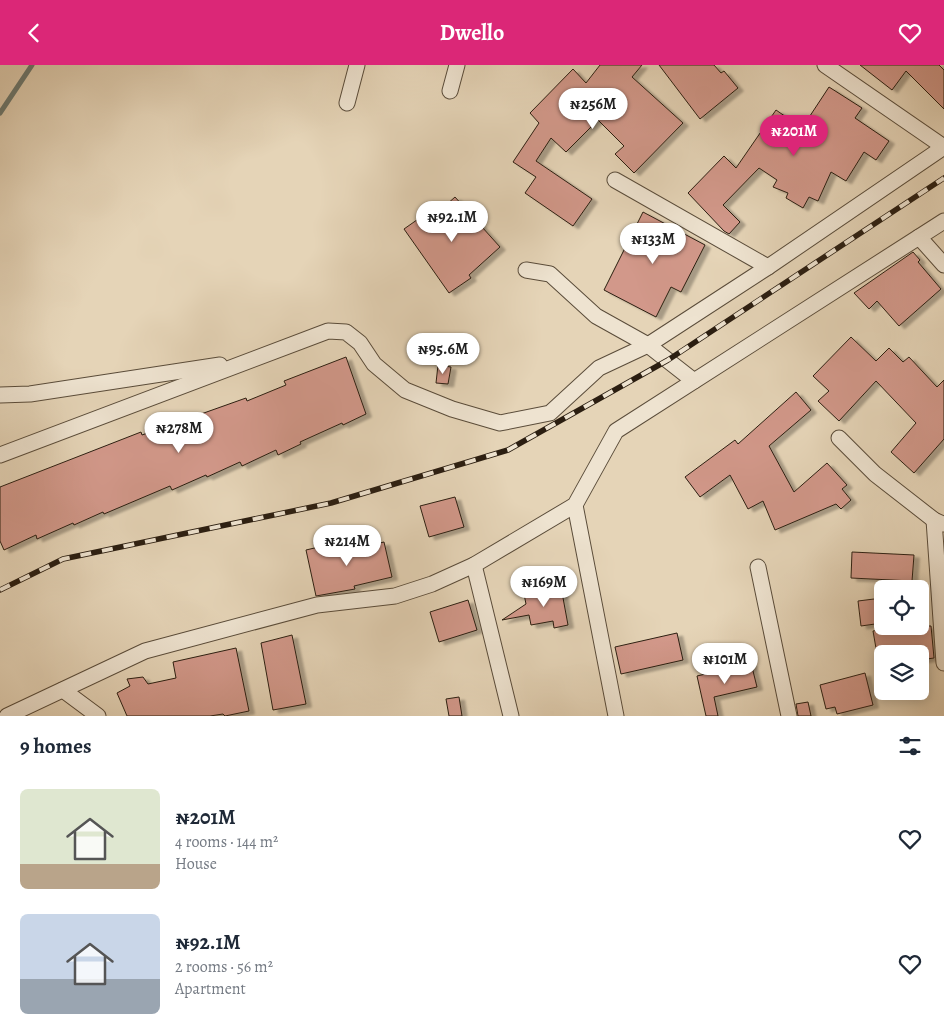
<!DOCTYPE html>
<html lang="en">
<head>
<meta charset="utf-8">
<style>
	:root { --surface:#fff; --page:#f2f2f3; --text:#1f2937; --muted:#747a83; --accent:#db2777 }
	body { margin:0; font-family:Alegreya,serif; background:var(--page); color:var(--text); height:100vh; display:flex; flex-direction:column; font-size:19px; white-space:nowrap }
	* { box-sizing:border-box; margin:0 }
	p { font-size:16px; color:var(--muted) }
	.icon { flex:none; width:28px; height:28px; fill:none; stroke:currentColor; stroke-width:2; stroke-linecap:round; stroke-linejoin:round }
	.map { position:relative; height:651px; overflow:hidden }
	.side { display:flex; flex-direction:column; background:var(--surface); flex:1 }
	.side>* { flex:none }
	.controls { position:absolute; left:874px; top:515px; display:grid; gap:10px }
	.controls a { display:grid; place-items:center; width:55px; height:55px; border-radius:8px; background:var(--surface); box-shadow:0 2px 12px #0003; font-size:25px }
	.price { position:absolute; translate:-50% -42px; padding:0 11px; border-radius:18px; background:#fff; color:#222; font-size:16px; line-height:32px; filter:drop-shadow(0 1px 2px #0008) }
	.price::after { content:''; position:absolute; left:50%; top:30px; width:15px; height:11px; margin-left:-8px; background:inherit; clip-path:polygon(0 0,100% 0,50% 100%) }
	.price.selected { background:var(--accent); color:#fff }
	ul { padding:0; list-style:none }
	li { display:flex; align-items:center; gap:15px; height:125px; padding:0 20px }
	li span { display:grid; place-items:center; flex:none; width:140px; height:100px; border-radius:8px; color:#555 }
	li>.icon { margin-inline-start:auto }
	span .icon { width:60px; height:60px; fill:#fffc; stroke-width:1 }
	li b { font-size:21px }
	h2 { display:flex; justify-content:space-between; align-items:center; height:60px; padding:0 20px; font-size:21px }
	header { display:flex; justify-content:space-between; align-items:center; height:65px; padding:0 20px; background:var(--accent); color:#fff; font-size:22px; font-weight:700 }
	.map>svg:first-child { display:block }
</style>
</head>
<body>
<header><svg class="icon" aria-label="back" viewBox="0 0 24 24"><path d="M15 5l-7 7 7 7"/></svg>Dwello<svg class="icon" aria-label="heart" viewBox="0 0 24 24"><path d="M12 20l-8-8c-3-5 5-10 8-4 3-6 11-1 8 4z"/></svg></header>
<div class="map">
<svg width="944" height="651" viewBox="0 0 944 651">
	<defs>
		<filter id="shadow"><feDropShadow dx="5.5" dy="3" stdDeviation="1" flood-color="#0004"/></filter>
	</defs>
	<rect width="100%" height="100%" fill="#e5d4b7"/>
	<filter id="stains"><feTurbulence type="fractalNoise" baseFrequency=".004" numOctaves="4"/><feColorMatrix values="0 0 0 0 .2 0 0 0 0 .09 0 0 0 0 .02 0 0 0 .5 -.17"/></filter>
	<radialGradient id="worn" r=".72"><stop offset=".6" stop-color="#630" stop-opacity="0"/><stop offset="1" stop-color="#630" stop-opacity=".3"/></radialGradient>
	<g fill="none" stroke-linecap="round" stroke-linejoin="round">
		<!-- stream -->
		<path stroke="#6b7a73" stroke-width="5" d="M0,48L32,0"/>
	</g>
	<!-- building -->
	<g fill="#d2988a" stroke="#2b1e11" filter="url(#shadow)">
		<path d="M600,0H642L632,12L683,58L634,108L615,89L624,81L598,55L566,87L551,73L536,96L592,134L573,161L525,128L536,112L513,97L539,58L530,48L573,4L586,18Z"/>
		<path d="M659,0H714L721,8L724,6L738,23L700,54Z"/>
		<path d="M860,0H939L944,5V44L906,6L892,25Z"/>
		<path d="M829,22L862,43L855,53L889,76L876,95L864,87L846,116L831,107L818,136L809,132L803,143L786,133L788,128L773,122L777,115L759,103L723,140L740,157L729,169L724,166L688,128L724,91L736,103L776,45L802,63Z"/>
		<path d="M455,132L500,182L469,210L471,213L449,228L404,164L431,145L436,149Z"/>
		<path d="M643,147L705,180L681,227L671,222L656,252L604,225Z"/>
		<path d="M913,187L920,195L918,197L941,224L899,261L877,236L869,244L854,228Z"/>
		<path d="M851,272L876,296L889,283L903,297L909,292L937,322L944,315V374L914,408L891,387L916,358L876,316L839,356L818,336L829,326L813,311Z"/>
		<path d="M346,292L366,349L343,360L342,358L300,377L301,379L278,390L276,385L242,401L240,397L207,412L206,410L172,425L170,421L104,449L103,447L74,460L73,458L37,474L36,470L4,485L0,476V422L141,367L142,370L246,333L247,336L286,320L284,316Z"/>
		<path d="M438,300L451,302L448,319L436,318Z"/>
		<path d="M796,327L811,345L769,381L794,427L827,398L847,420L842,424L851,435L841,444L836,439L775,465L763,436L748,444L730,410L700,432L685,412L735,375L738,379Z"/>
		<path d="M455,432L464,462L429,472L420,441Z"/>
		<path d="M344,476L346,486L384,477L392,512L354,521L355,524L316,531L306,485Z"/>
		<path d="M852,487L914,490L912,516L851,513Z"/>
		<path d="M561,522L568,560L554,563L553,556L531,560L529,550L502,555L526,539L524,529Z"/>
		<path d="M882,533V558L861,561L858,536Z"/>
		<path d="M468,535L477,565L439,577L430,547Z"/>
		<path d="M899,561H931L934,593L920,595V589H877L873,566Z"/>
		<path d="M677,568L683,595L621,609L615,582Z"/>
		<path d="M292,570L306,639L273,645L261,578Z"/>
		<path d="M236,583L249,646L225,651L223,649L210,651H127L117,628L130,621L127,614L143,612L148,619L176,613L173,597Z"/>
		<path d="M751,598L757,622L714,632L718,651H706L697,611Z"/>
		<path d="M865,608L873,640L837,649L835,642L826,644L820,620Z"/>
		<path d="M459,632L462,651H449L446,634Z"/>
		<path d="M808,637L811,651H798L796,639Z"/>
	</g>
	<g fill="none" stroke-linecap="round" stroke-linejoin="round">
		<!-- street casing -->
		<g stroke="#5a4c3a" stroke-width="17">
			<g id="street">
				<path d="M825,0L944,82"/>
				<path d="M450,26L457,0"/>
				<path d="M347,38L357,0"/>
				<path d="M615,115L768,202"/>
				<path d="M919,172L944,200"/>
				<path d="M526,205L550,209L596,251L648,280L694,316"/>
				<path d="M0,330L30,329L220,300"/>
				<path d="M839,373L875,409L934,455L943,459"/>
				<path d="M0,390L328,266L346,267L360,278L374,299L405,325L452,344L500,358L550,348L599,303L648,280L768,202L944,82"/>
				<path d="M575,440L616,651"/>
				<path d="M934,455L944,598"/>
				<path d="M474,500L511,651"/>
				<path d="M758,502L789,651"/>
				<path d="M63,625L98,651"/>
				<path d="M7,651L145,586L317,540L395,531L432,519L474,500L575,440L616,366L944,156"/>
			</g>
		</g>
		<!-- street -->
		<use href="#street" stroke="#eee3d0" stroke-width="15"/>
		<!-- rail casing -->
		<g stroke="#2b1e11" stroke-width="5.5">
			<path id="rail" d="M0,525L63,494L331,438L508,385L668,295L944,113"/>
		</g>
		<!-- rail -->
		<use href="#rail" stroke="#eee3d0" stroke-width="4" stroke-dasharray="11" stroke-linecap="butt"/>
	</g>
	<rect width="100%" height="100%" filter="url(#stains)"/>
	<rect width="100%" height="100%" fill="url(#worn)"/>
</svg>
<div class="controls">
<a><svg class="icon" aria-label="locate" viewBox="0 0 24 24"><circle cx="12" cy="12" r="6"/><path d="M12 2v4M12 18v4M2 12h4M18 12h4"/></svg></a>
<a><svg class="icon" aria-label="layers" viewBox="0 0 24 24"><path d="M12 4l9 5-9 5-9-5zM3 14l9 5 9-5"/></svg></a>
</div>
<b class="price" style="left:593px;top:65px">₦256M</b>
<b class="price selected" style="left:794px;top:92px">₦201M</b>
<b class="price" style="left:452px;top:178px">₦92.1M</b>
<b class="price" style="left:653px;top:200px">₦133M</b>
<b class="price" style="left:443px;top:310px">₦95.6M</b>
<b class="price" style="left:179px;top:389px">₦278M</b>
<b class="price" style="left:347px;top:502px">₦214M</b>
<b class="price" style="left:544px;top:543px">₦169M</b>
<b class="price" style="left:725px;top:620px">₦101M</b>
</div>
<section class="side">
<h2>9 homes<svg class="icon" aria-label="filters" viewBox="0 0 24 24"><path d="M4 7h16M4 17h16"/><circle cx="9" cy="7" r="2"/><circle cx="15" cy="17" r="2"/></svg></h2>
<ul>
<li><span style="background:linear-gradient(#dfe7d0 75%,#b9a48a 0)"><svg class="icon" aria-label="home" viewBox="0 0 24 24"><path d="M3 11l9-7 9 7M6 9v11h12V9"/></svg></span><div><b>₦201M</b><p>4 rooms · 144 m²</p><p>House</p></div><svg class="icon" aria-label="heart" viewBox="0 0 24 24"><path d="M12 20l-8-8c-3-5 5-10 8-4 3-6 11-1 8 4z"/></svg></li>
<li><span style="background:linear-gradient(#c9d6e8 65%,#9aa5b1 0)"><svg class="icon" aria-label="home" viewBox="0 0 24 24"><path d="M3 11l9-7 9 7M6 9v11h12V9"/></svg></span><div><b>₦92.1M</b><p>2 rooms · 56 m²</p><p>Apartment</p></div><svg class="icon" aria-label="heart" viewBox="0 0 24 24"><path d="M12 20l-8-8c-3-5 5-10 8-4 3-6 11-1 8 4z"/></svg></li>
</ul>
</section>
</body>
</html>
